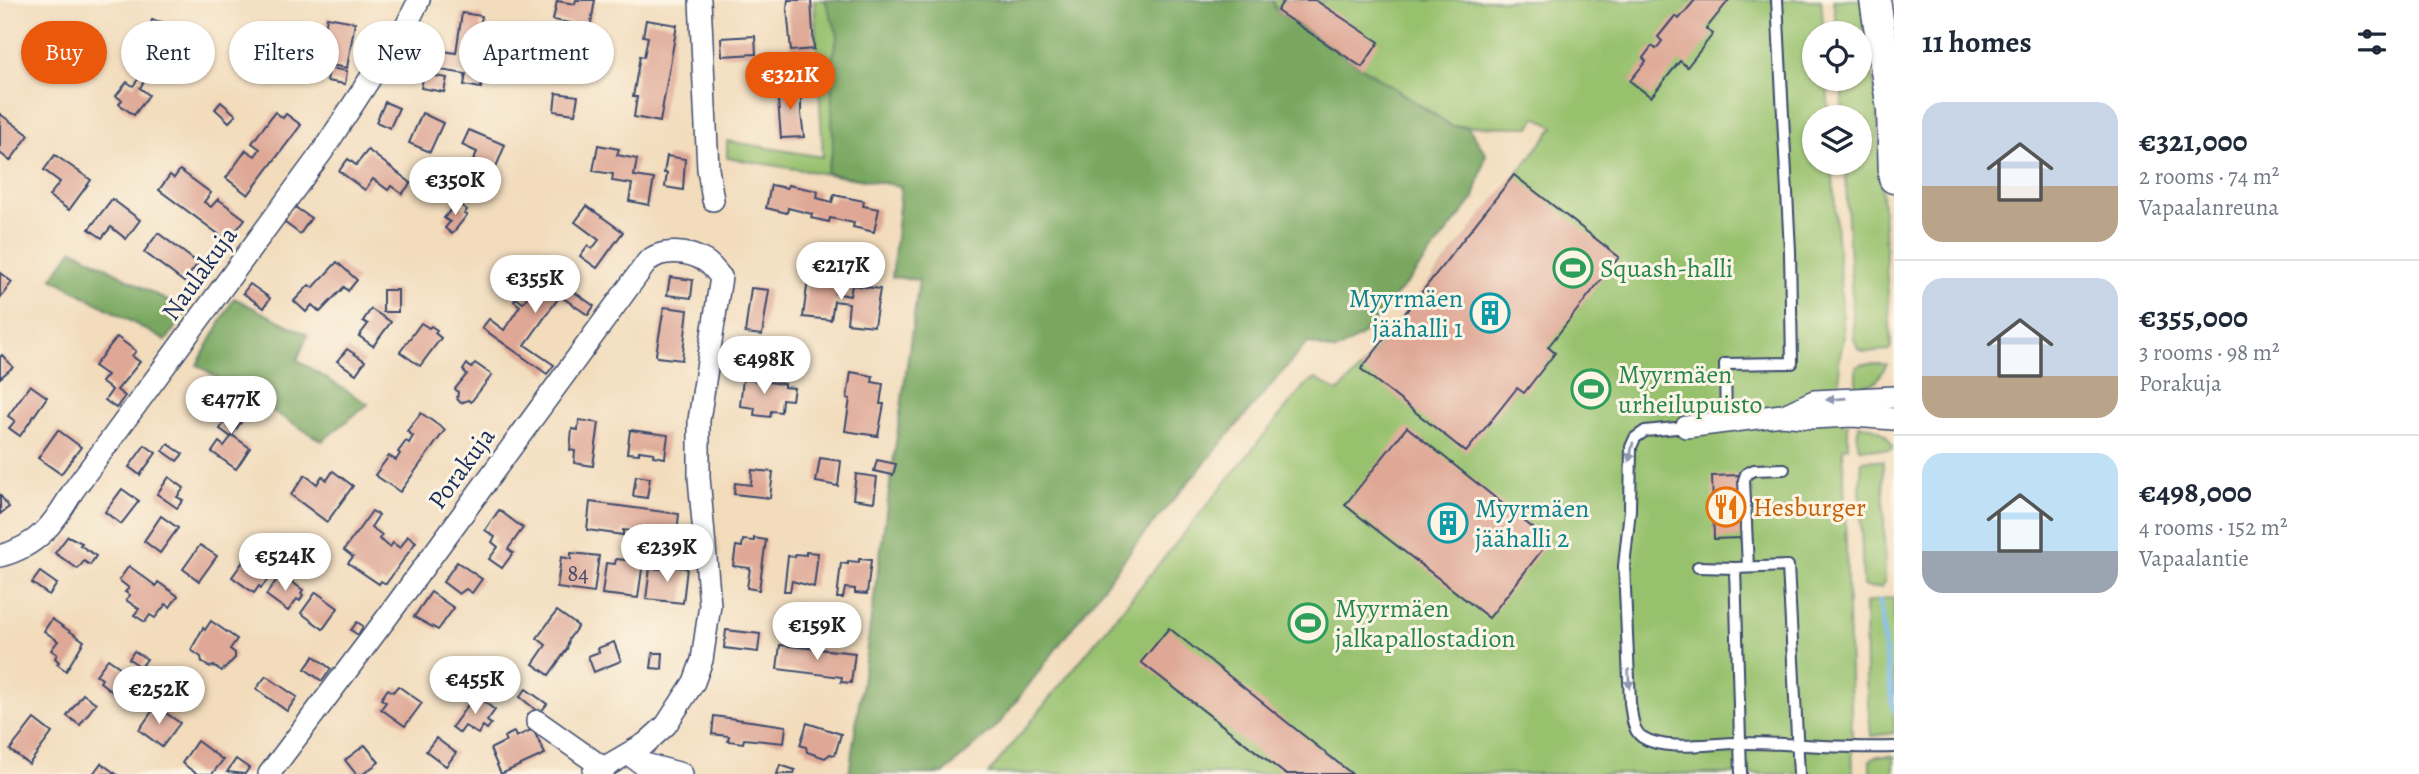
<!DOCTYPE html>
<html lang="en">
<head>
<meta charset="utf-8">
<style>
	:root { --surface:#fff; --page:#f6f6f7; --text:#1f2937; --muted:#747a83; --line:#e0e1e3; --accent:#ea580c }
	body { margin:0; font-family:Alegreya,serif; background:var(--page); color:var(--text); height:100vh; display:flex; flex-direction:column; font-size:26px; white-space:nowrap }
	* { box-sizing:border-box; margin:0 }
	p { font-size:23px; color:var(--muted) }
	.icon { flex:none; width:38px; height:38px; fill:none; stroke:currentColor; stroke-width:2; stroke-linecap:round; stroke-linejoin:round }
	.map { position:relative; flex:1; overflow:hidden }
	.details { display:flex; flex-direction:column; background:var(--surface); width:525px }
	.details>* { flex:none }
	.hud { position:absolute; left:21px; top:21px; width:665px; height:63px; display:flex; gap:14px }
	.buttons { position:absolute; left:1802px; top:21px; display:grid; gap:14px }
	.buttons a { display:grid; place-items:center; width:70px; height:70px; border-radius:50%; background:var(--surface); box-shadow:0 2px 5px #0004; font-size:35px }
	.price { position:absolute; translate:-50% -60px; padding:0 16px; border-radius:24px; background:#fff; color:#222; font-size:23px; line-height:46px; filter:drop-shadow(0 2px 4px #0008) }
	.price::after { content:''; position:absolute; left:50%; top:42px; width:21px; height:16px; margin-left:-10px; background:inherit; clip-path:polygon(0 0,100% 0,50% 100%) }
	.price.active { background:var(--accent); color:#fff }
	ul { padding:0; list-style:none }
	li { display:flex; align-items:center; gap:21px; height:175px; padding:0 28px }
	li+li { border-top:2px solid var(--line) }
	li span { display:grid; place-items:center; flex:none; width:196px; height:140px; border-radius:21px; color:#555 }
	li>.icon { margin-inline-start:auto }
	span .icon { width:84px; height:84px; fill:#fffc; stroke-width:1 }
	li b { font-size:30px }
	h2 { display:flex; justify-content:space-between; align-items:center; height:84px; padding:0 28px; font-size:30px }
	.pill { padding:0 24px; border-radius:32px; background:var(--surface); box-shadow:0 2px 5px #0004; font-size:24px; line-height:63px }
	.pill.active { background:var(--accent); color:#fff }
	main { display:flex; flex:1; min-height:0 }
	.map>svg:first-child { display:block }
</style>
</head>
<body>
<main>
<div class="map">
<svg width="1894" height="774" viewBox="0 0 1894 774">
	<rect width="100%" height="100%" fill="#fcf5e5"/>
	<filter id="ink" filterUnits="userSpaceOnUse"><feTurbulence type="fractalNoise" baseFrequency=".0143" numOctaves="2"/><feDisplacementMap in="SourceGraphic" scale="14" xChannelSelector="R" yChannelSelector="G"/><feConvolveMatrix kernelMatrix="1 2 1 2 8 2 1 2 1" color-interpolation-filters="sRGB"/></filter>
	<filter id="wash" filterUnits="userSpaceOnUse"><feTurbulence type="fractalNoise" baseFrequency=".00686" numOctaves="4" result="noise"/><feDisplacementMap in="SourceGraphic" scale="28" xChannelSelector="R" yChannelSelector="G"/><feGaussianBlur stdDeviation="1.57" result="paint"/><feColorMatrix in="noise" values="0 0 0 0 0 0 0 0 0 0 0 0 0 0 0 0 0 1.4 0 .05"/><feComposite in="paint" operator="in"/></filter>
	<g filter="url(#wash)">
		<rect width="100%" height="100%" fill="#f2dcbc"/>
		<!-- green -->
		<g fill="#97c16d" stroke="#597866" stroke-width="2">
			<path d="M814,0H883L901,186L727,158V141L823,157Z"/>
			<path d="M1272,0H1821L1824,33H1815V79H1827L1829,117H1815V163H1832L1844,337L1839,361L1842,424H1848V447L1843,448L1853,774H988L1304,386L1316,379L1338,392L1361,369L1554,127L1536,117L1530,127L1452,126L1277,11Z"/>
			<path d="M1833,0H1862L1877,105L1891,346L1889,350L1865,352L1858,349L1854,338L1845,163H1860V117H1843L1841,79H1860V33H1838Z"/>
			<path d="M1862,364H1887L1876,382L1859,388L1856,386V367Z"/>
			<path d="M1859,425C1879,428 1883,429 1893,447L1891,450L1859,448L1857,437Z"/>
			<path d="M1872,460L1883,461L1885,579L1882,587L1870,588L1863,586L1860,486L1862,461Z"/>
			<path d="M1894,597V733L1871,736L1866,680L1865,603Z"/>
			<path d="M1877,756H1894V774H1870V760Z"/>
		</g>
		<!-- forest -->
		<g fill="#79a760" stroke="#4a6b5f" stroke-width="2">
			<path d="M825,0H1272L1277,11L1451,126L1468,127L1486,154L1474,198L1411,278L1361,336L1336,351L1307,343L1139,540L998,725L943,774H849L919,280L892,277L901,186L826,173L833,150L831,64L838,35Z"/>
			<path d="M73,249L186,311L166,341L52,278Z"/>
			<path d="M234,298L308,335L297,360L368,404L322,441L197,365Z"/>
		</g>
		<g fill="none" stroke-linecap="round" stroke-linejoin="round">
			<!-- stream -->
			<path stroke="#76b8eb" stroke-width="5" d="M1880,601L1884,646L1894,711"/>
		</g>
		<g id="blocks">
			<!-- building -->
			<g fill="#dfa896">
				<path d="M576,0H595L584,63L547,57L550,42L567,45L571,23L553,20L557,1L575,4Z"/>
				<path d="M788,0H811L814,49L791,51L787,8Z"/>
				<path d="M1284,0H1315L1379,42L1362,67L1277,11Z"/>
				<path d="M1695,0H1729L1706,29L1713,34L1687,67L1680,61L1651,97L1630,81L1646,61L1643,58L1652,46L1656,49L1662,41L1658,37L1675,16L1679,19Z"/>
				<path d="M462,13L482,16L480,27L491,29L481,88L464,85L466,74L440,70L443,51L456,53Z"/>
				<path d="M327,17L355,22L347,68L319,63Z"/>
				<path d="M152,20L162,22L159,39L139,35L140,27L150,29Z"/>
				<path d="M646,20L677,25L660,122L634,117L637,97H633L640,56L644,57L648,37L643,36Z"/>
				<path d="M755,36L756,54L722,56L721,38Z"/>
				<path d="M329,68L347,71L345,84L327,81Z"/>
				<path d="M424,74L447,78L444,92L421,88Z"/>
				<path d="M139,78L144,81L140,88L149,95L134,115L119,104L122,100L116,96L127,82L133,86Z"/>
				<path d="M801,86V114L804,137L781,138L777,88Z"/>
				<path d="M556,93L578,96L575,114L554,111Z"/>
				<path d="M221,102L236,115L229,122L215,109Z"/>
				<path d="M385,102L399,108L390,128L376,122Z"/>
				<path d="M275,112L283,118L286,114L301,125L248,195L226,178L246,150L255,156L260,149L252,143Z"/>
				<path d="M422,113L443,123L430,152L409,143Z"/>
				<path d="M0,114L29,135L10,161L0,153Z"/>
				<path d="M469,130L505,145L494,172L472,163L477,152L462,145Z"/>
				<path d="M598,145L619,149L617,155L637,159L634,176L654,179L649,205L629,201L632,184L612,181L613,174L593,171Z"/>
				<path d="M368,150L411,183L402,194L391,186L388,190L373,179L365,190L339,171L348,159L356,165Z"/>
				<path d="M55,155L91,180L69,210L49,196L60,182L44,170Z"/>
				<path d="M667,156L685,159L683,190L665,187L667,173H664Z"/>
				<path d="M180,170L211,193L204,202L211,207L218,199L245,219L228,241L159,190L170,175L174,178Z"/>
				<path d="M1514,175L1619,257L1548,347L1555,353L1524,393L1517,388L1466,452L1361,369Z"/>
				<path d="M771,185L787,188L788,185L818,191L817,198L832,202L834,195L864,201L863,206L879,209L874,232L853,227L854,223L830,218L829,222L811,218L812,214L788,208L787,213L766,208Z"/>
				<path d="M112,199L140,220L126,239L111,227L102,238L89,229Z"/>
				<path d="M457,202L467,210L464,214L467,215L452,234L445,228L450,222L444,218Z"/>
				<path d="M587,206L623,232L597,268L580,256L588,245L592,249L599,240L575,222Z"/>
				<path d="M295,207L311,218L300,234L284,222Z"/>
				<path d="M158,233L198,263L184,282L144,252Z"/>
				<path d="M530,261L594,306L588,315L560,296L525,345L554,365L547,374L482,328L489,319L504,330L520,306L514,301L516,298L523,303L539,280L523,270Z"/>
				<path d="M337,262L357,280L348,291L344,287L320,312L312,305L306,312L294,301L309,285L313,288Z"/>
				<path d="M0,273L12,282L0,298Z"/>
				<path d="M670,277L693,280L691,298L667,295Z"/>
				<path d="M808,279L836,283L835,293L850,296L852,285L880,289L874,326L847,323L849,303L834,301L831,320L803,317Z"/>
				<path d="M250,284L270,298L264,308L243,293Z"/>
				<path d="M751,288L769,290L762,335L745,333Z"/>
				<rect x="383" y="290" width="15" height="22"/>
				<path d="M664,307L688,310L682,360L657,357L656,354Z"/>
				<path d="M371,309L391,322L373,346L359,336L368,324L363,321Z"/>
				<path d="M421,323L429,328L431,326L437,330L435,333L441,338L420,366L400,352Z"/>
				<path d="M117,337L136,351L132,356L140,362L117,390L125,396L116,408L105,400L112,390L101,382L107,375L94,366Z"/>
				<path d="M347,349L365,361L356,374L337,361Z"/>
				<path d="M2,355L13,367L0,378V357Z"/>
				<path d="M475,363L492,375L471,402L468,400L461,403L457,399L458,392L455,389L467,374L463,370L467,364L471,368Z"/>
				<path d="M851,372L873,376L872,382L883,384L880,404H884L878,436L845,431L850,399L847,398Z"/>
				<path d="M743,379L784,384V387L794,388L792,400L782,399L781,412L771,411L770,417L754,415L755,408L740,406Z"/>
				<path d="M30,385L47,397L20,436L9,428L15,421L8,416Z"/>
				<path d="M225,400L246,415L232,435L250,448L236,469L212,452L219,442L224,446L231,437L220,429L225,421L216,414Z"/>
				<path d="M421,413L445,430L400,492L375,475L389,456L396,460L400,454L398,452L406,441L409,443L413,436L407,431Z"/>
				<path d="M579,420L599,423L593,466L574,463L575,451L570,450L572,429L578,430Z"/>
				<path d="M1407,427L1549,541L1489,618L1345,505Z"/>
				<path d="M58,430L81,447L61,474L38,458Z"/>
				<path d="M630,430L668,435L665,458L653,456L654,453L639,451V454L627,453Z"/>
				<path d="M168,444L183,454L177,461L163,451Z"/>
				<path d="M145,445L156,453L140,475L129,467Z"/>
				<path d="M820,458L841,461L838,486L816,482Z"/>
				<path d="M877,460L896,464L893,475L874,471Z"/>
				<path d="M752,470L773,472L770,498L734,494L735,483L751,485Z"/>
				<path d="M333,471L353,486L327,522L291,495L305,475L317,484L322,476L327,480Z"/>
				<path d="M856,474L877,477L874,502L853,499Z"/>
				<path d="M1739,475L1741,538L1714,539L1712,476Z"/>
				<path d="M636,476L650,478L647,498L633,496Z"/>
				<path d="M169,477L184,488L177,497L183,500L177,508L157,494Z"/>
				<path d="M122,489L139,501L121,524L105,512Z"/>
				<path d="M0,495L9,507L0,514Z"/>
				<path d="M590,502L679,514L676,541L640,536V532L623,530V535L587,530Z"/>
				<path d="M499,510L523,528L508,549L513,553L502,568L489,559L498,547L492,542L495,537L485,530Z"/>
				<path d="M372,511L379,515L371,527L382,535L379,539L390,547L393,543L400,548L408,536L416,542L386,584L381,581L379,584L348,563L353,557L344,550Z"/>
				<path d="M161,516L178,528L160,553L144,541Z"/>
				<path d="M68,536L82,543L80,545L96,556L90,565L84,561L78,569L55,553Z"/>
				<path d="M754,538L766,540L759,590L747,588L750,568L733,566L736,546L742,547L743,540L754,541Z"/>
				<path d="M200,545L217,556L199,581L183,569Z"/>
				<path d="M806,552L818,553L814,587L792,581L790,591H784L788,556L795,557V554L806,555Z"/>
				<path d="M571,553L599,556L594,593L557,588L561,557L571,559Z"/>
				<path d="M247,556L269,572L267,576L269,578L261,588L259,586L254,593L232,577Z"/>
				<path d="M616,559L643,562L638,598L602,594L606,563L615,564Z"/>
				<path d="M859,559L871,560L867,594L855,593V589L845,588L843,598H837L841,563L848,564V561L859,562Z"/>
				<path d="M457,562L482,579L472,593L466,589L459,594L443,582Z"/>
				<path d="M661,565L687,568L683,603L646,599L650,568L660,569Z"/>
				<path d="M129,566L156,586L158,582L178,596L170,607L166,604L155,618L150,615L145,622L134,615L139,609L126,600L130,595L125,592L129,588L119,580Z"/>
				<path d="M40,572L57,584L49,595L32,583Z"/>
				<path d="M281,574L303,590L301,593L303,595L300,601L297,599L288,611L266,595Z"/>
				<path d="M316,592L338,608L323,629L301,613Z"/>
				<path d="M431,592L454,608L438,630L414,617Z"/>
				<path d="M557,611L578,626L569,639L567,649L549,675L533,664L546,645L537,638Z"/>
				<path d="M52,619L84,641L66,671L57,664L59,662L55,658L57,654L51,650L58,641L44,631Z"/>
				<path d="M211,621L237,639L230,649L235,653V658L222,671L214,666L209,667L202,662L201,657L191,650L203,628L205,630Z"/>
				<path d="M357,622L363,626L358,635L351,630Z"/>
				<path d="M1169,628L1352,774H1285L1141,662Z"/>
				<path d="M726,630L760,634L758,652L724,648Z"/>
				<path d="M614,642L621,661L594,672L588,656L599,652L598,648Z"/>
				<path d="M780,645L855,653L851,683L841,682L842,677L777,669Z"/>
				<path d="M134,651L147,659L141,667L129,659Z"/>
				<path d="M653,653H663L662,669L651,668Z"/>
				<path d="M314,656L331,669L322,681L305,669Z"/>
				<path d="M108,659L134,677L119,697L100,682L102,679L96,675Z"/>
				<path d="M266,676L297,697L287,711L256,689Z"/>
				<path d="M398,686L422,703L405,726L381,709L386,702L381,699L388,689L393,692Z"/>
				<path d="M526,689L547,704L540,713L520,697Z"/>
				<path d="M83,694L96,703L80,725L67,716Z"/>
				<path d="M475,695L495,710L487,721L491,724L487,729L483,726L478,734L465,726L460,733L452,727Z"/>
				<path d="M156,706L180,723L162,747L139,730Z"/>
				<path d="M714,716L786,726L784,743L744,739L743,743L728,741L729,736L712,734Z"/>
				<path d="M34,719L52,733L29,764L10,750Z"/>
				<path d="M807,723L841,734L835,755L830,754L825,758L807,752L806,747L800,745Z"/>
				<path d="M533,729L545,754L501,774L490,749L506,741L504,737L514,732L516,737Z"/>
				<path d="M436,738L456,753L446,766L426,751Z"/>
				<path d="M197,741L223,760L212,774H197L182,763Z"/>
				<path d="M365,745L379,762L363,774H356L345,760Z"/>
				<path d="M236,759L249,768L245,774L227,772Z"/>
				<path d="M101,763L116,774H93Z"/>
				<path d="M780,765L795,770L794,774H777Z"/>
			</g>
		</g>
	</g>
	<g filter="url(#ink)">
		<use href="#blocks" fill-opacity="0" stroke="#3b496c" stroke-width="2"/>
		<g fill="none" stroke-linecap="round" stroke-linejoin="round">
			<!-- lane casing -->
			<g stroke="#3b496c" stroke-width="14">
				<g id="lane">
					<path d="M1726,424L1725,364L1792,363L1790,251L1777,0"/>
					<path d="M1686,427L1645,431L1635,438L1631,447L1630,510L1624,566L1630,703C1632,714 1632,730 1642,737C1667,753 1715,742 1743,743C1794,743 1843,749 1894,747"/>
					<path d="M1698,567L1735,568"/>
					<path d="M1748,567L1744,480L1746,474L1754,470L1784,469"/>
					<path d="M1741,774L1735,568L1788,566L1799,774"/>
				</g>
			</g>
			<!-- street casing -->
			<g stroke="#3b496c" stroke-width="24">
				<g id="street">
					<path d="M700,0L708,169L713,200"/>
					<path d="M1784,415L1814,401L1894,397"/>
					<path d="M1686,427L1782,415L1812,418L1852,416L1894,419"/>
					<path d="M0,556C38,546 54,524 73,491L322,152L377,68L399,40L419,0"/>
					<path d="M537,721L605,769"/>
					<path d="M628,754L641,763L682,774"/>
					<path d="M269,774L388,616L647,262C661,248 689,251 705,261C711,264 716,272 721,277L699,420V477L710,605L702,660L694,682L666,725L646,743L593,774"/>
				</g>
			</g>
			<!-- secondary casing -->
			<g stroke="#3b496c" stroke-width="33">
				<path id="secondary" d="M1875,0L1892,109L1894,178"/>
			</g>
			<!-- lane -->
			<use href="#lane" stroke="#fff" stroke-width="10"/>
			<!-- street -->
			<use href="#street" stroke="#fff" stroke-width="21"/>
			<!-- secondary -->
			<use href="#secondary" stroke="#fff" stroke-width="30"/>
		</g>
		<!-- one-way arrows -->
		<defs><path id="oneway-solid" d="M-6-.8H1V-3.2L6.5 0L1 3.2V.8H-6Z" transform="scale(1.75)"/></defs>
		<g fill="#8d97ae">
			<use href="#oneway-solid" transform="translate(1836 399) rotate(175)"/>
			<use href="#oneway-solid" transform="translate(1631 452) rotate(102)"/>
			<use href="#oneway-solid" transform="translate(1629 679) rotate(87)"/>
		</g>
	</g>
	<!-- icons -->
	<defs>
		<g id="stadium-ring" transform="scale(2.0125)"><circle r="9.5" fill="#fcf5e5" stroke="#2e9e5b" stroke-width="1.5"/><path d="M0-5a6.5 5 0 1 0 0 10a6.5 5 0 1 0 0-10ZM-3.5-1.8h7v3.6h-7Z" fill="#2e9e5b"/></g>
		<g id="building-ring" transform="scale(2.0125)"><circle r="9.5" fill="#fcf5e5" stroke="#0f9aa8" stroke-width="1.5"/><path d="M-4-6H4V6H1V3H-1V6H-4ZM-2.5-4.3h1.7v1.8h-1.7ZM.8-4.3h1.7v1.8H.8ZM-2.5-1h1.7V.8h-1.7ZM.8-1h1.7V.8H.8Z" fill="#0f9aa8"/></g>
		<g id="restaurant-ring" transform="scale(2.0125)"><circle r="9.5" fill="#fcf5e5" stroke="#e8710a" stroke-width="1.5"/><path d="M-5-6h1v4h1v-4h1v4h1v-4h1v5L-1.5 .5V6h-2V.5L-5-1ZM5-6V6H3V1.5H1.5Q1.5-4 5-6Z" fill="#e8710a"/></g>
	</defs>
	<g fill-rule="evenodd">
		<use href="#stadium-ring" x="1573" y="268"/>
		<use href="#building-ring" x="1490" y="313"/>
		<use href="#stadium-ring" x="1591" y="389"/>
		<use href="#restaurant-ring" x="1726" y="507"/>
		<use href="#building-ring" x="1448" y="523"/>
		<use href="#stadium-ring" x="1308" y="623"/>
	</g>
	<g text-anchor="middle" stroke-width="6" stroke-linejoin="round" paint-order="stroke">
		<!-- number labels -->
		<g font-size="23" fill="#4c4d6c">
			<text x="578" y="581">84</text>
		</g>
		<!-- leisure labels -->
		<g font-size="26" fill="#27864d" stroke="#fcf5e5" text-anchor="start">
			<text x="1600" y="277">Squash-halli</text>
			<text x="1618" y="383">Myyrmäen<tspan x="1618" dy="30">urheilupuisto</tspan></text>
			<text x="1335" y="617">Myyrmäen<tspan x="1335" dy="30">jalkapallostadion</tspan></text>
		</g>
		<!-- street labels -->
		<g font-size="26" fill="#1b2f5e" stroke="#fcf5e5">
			<text transform="translate(199 273) rotate(-54)" y="9">Naulakuja</text>
			<text transform="translate(461 468) rotate(-54)" y="9">Porakuja</text>
		</g>
		<!-- culture labels -->
		<g font-size="26" fill="#0d838f" stroke="#fcf5e5" text-anchor="end">
			<text x="1463" y="307">Myyrmäen<tspan x="1463" dy="30">jäähalli 1</tspan></text>
			<text x="1475" y="517" text-anchor="start">Myyrmäen<tspan x="1475" dy="30">jäähalli 2</tspan></text>
		</g>
		<!-- food labels -->
		<g font-size="26" fill="#c56008" stroke="#fcf5e5" text-anchor="start">
			<text x="1753" y="516">Hesburger</text>
		</g>
	</g>
</svg>
<div class="buttons">
<a><svg class="icon" aria-label="locate" viewBox="0 0 24 24"><circle cx="12" cy="12" r="6"/><path d="M12 2v4M12 18v4M2 12h4M18 12h4"/></svg></a>
<a><svg class="icon" aria-label="layers" viewBox="0 0 24 24"><path d="M12 4l9 5-9 5-9-5zM3 14l9 5 9-5"/></svg></a>
</div>
<b class="price active" style="left:790px;top:112px">€321K</b>
<b class="price" style="left:455px;top:217px">€350K</b>
<b class="price" style="left:841px;top:302px">€217K</b>
<b class="price" style="left:535px;top:315px">€355K</b>
<b class="price" style="left:764px;top:396px">€498K</b>
<b class="price" style="left:231px;top:436px">€477K</b>
<b class="price" style="left:667px;top:584px">€239K</b>
<b class="price" style="left:285px;top:593px">€524K</b>
<b class="price" style="left:817px;top:662px">€159K</b>
<b class="price" style="left:475px;top:716px">€455K</b>
<b class="price" style="left:159px;top:726px">€252K</b>
<div class="hud">
<a class="pill active">Buy</a>
<a class="pill">Rent</a>
<a class="pill">Filters</a>
<a class="pill">New</a>
<a class="pill">Apartment</a>
</div>
</div>
<section class="details">
<h2>11 homes<svg class="icon" aria-label="filters" viewBox="0 0 24 24"><path d="M4 7h16M4 17h16"/><circle cx="9" cy="7" r="2"/><circle cx="15" cy="17" r="2"/></svg></h2>
<ul>
<li><span style="background:linear-gradient(#c9d6e8 60%,#b9a48a 0)"><svg class="icon" aria-label="home" viewBox="0 0 24 24"><path d="M3 11l9-7 9 7M6 9v11h12V9"/></svg></span><div><b>€321,000</b><p>2 rooms · 74 m²</p><p>Vapaalanreuna</p></div></li>
<li><span style="background:linear-gradient(#c9d6e8 70%,#b9a48a 0)"><svg class="icon" aria-label="home" viewBox="0 0 24 24"><path d="M3 11l9-7 9 7M6 9v11h12V9"/></svg></span><div><b>€355,000</b><p>3 rooms · 98 m²</p><p>Porakuja</p></div></li>
<li><span style="background:linear-gradient(#bfe0f5 70%,#9aa5b1 0)"><svg class="icon" aria-label="home" viewBox="0 0 24 24"><path d="M3 11l9-7 9 7M6 9v11h12V9"/></svg></span><div><b>€498,000</b><p>4 rooms · 152 m²</p><p>Vapaalantie</p></div></li>
</ul>
</section>
</main>
</body>
</html>
